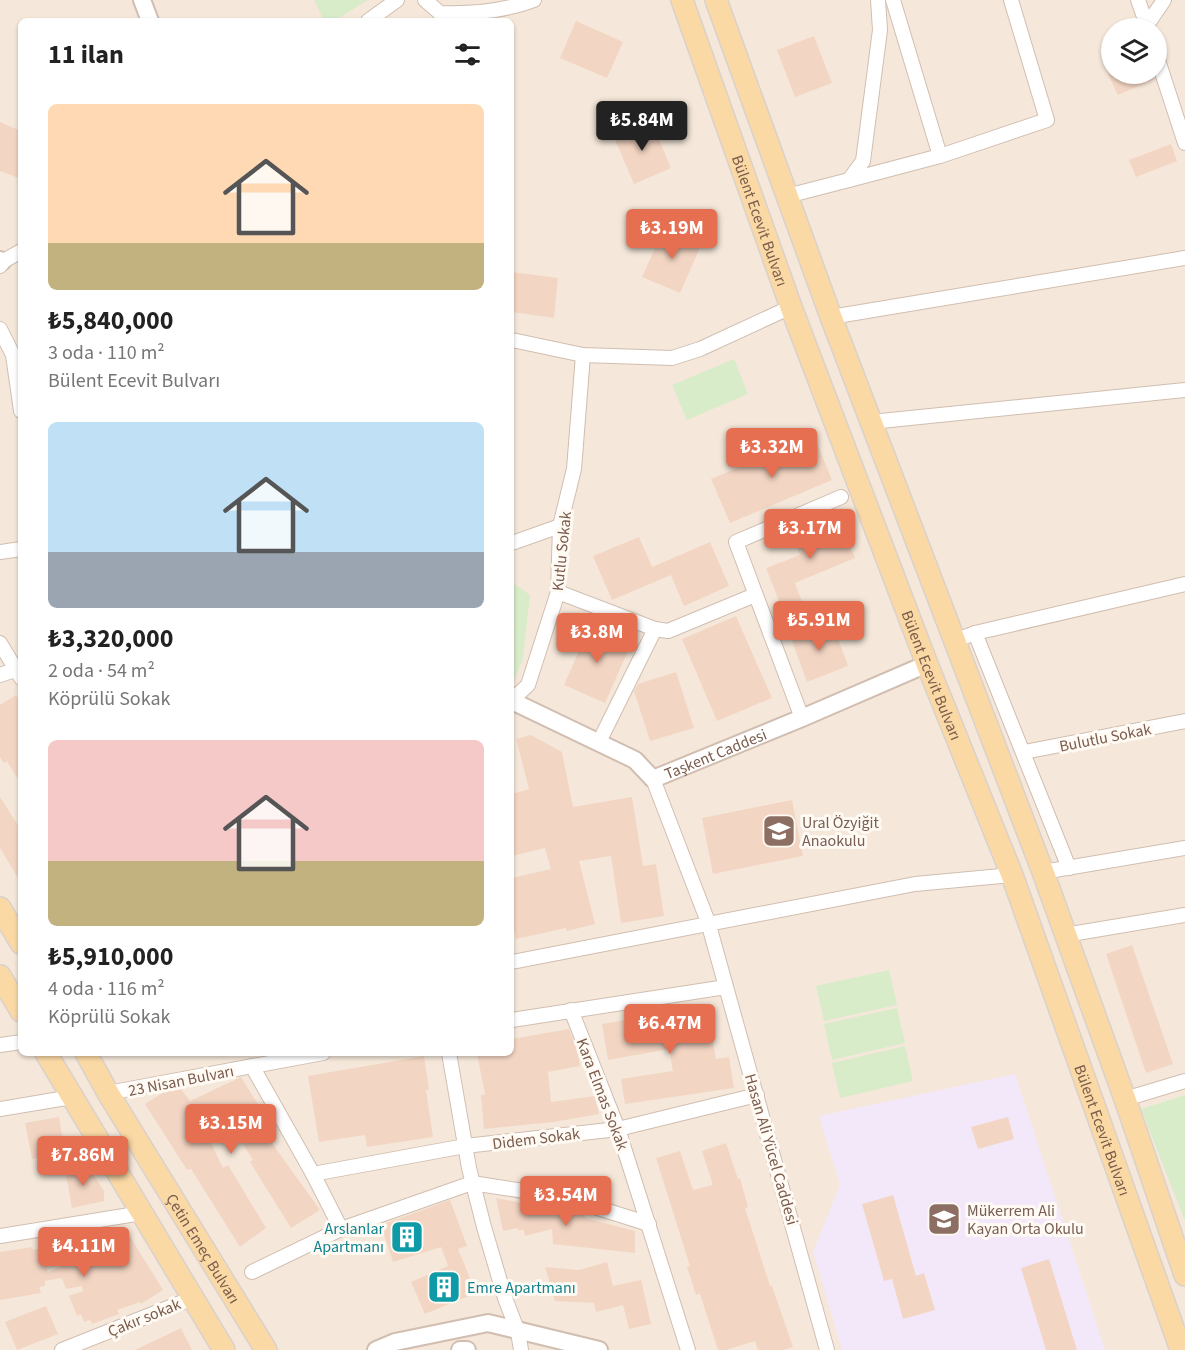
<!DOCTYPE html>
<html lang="tr">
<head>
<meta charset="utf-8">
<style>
	:root { --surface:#fff; --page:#f2f2f2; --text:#222; --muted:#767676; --accent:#e76f51 }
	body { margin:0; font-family:"Source Sans 3",sans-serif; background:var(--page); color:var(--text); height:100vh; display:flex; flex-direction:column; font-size:22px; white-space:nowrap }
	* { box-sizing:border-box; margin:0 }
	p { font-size:20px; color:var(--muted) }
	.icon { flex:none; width:33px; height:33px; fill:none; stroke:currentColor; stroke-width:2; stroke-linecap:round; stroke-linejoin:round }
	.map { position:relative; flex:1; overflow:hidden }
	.sheet { position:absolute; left:18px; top:18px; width:496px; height:1038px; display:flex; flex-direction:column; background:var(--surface); border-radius:9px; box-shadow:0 2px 4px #0004 }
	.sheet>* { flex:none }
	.fabs { position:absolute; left:1101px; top:18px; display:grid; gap:12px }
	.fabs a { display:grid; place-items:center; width:66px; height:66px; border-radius:50%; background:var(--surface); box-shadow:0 2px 4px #0004; font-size:30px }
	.price { position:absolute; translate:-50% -51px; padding:0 14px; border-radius:6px; background:var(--accent); color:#fff; font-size:20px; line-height:39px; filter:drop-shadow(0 2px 3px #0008) }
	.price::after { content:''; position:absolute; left:50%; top:36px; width:18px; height:14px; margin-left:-9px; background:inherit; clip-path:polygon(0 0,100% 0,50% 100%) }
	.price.active { background:#222; color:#fff }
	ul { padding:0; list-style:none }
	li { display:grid; align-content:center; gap:12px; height:318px; padding:0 30px }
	li span { display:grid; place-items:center; height:186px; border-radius:9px; color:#555 }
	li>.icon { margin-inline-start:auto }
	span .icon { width:108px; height:108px; fill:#fffc; stroke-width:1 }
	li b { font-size:26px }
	h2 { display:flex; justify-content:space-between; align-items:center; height:72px; padding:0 30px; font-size:26px }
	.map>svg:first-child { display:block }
</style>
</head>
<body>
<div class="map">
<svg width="1185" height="1350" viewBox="0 0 1185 1350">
	<rect width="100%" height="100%" fill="#fdf6ec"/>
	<!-- residential -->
	<path fill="#f5e8da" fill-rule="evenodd" d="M0,0H1185V1350H0ZM21,21H512V1053H21ZM1112,28H1156V74H1112Z"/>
	<!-- education -->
	<path fill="#f3e8fa" d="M1015,1074L1105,1350H842L813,1252L840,1185L819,1116Z"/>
	<!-- green -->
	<g fill="#d8ecc9">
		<path d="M314,0H368L334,21H324Z"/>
		<path d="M734,359L748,394L687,420L672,385Z"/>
		<path d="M512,582L530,595L523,658L512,686Z"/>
		<path d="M889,970L897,1005L824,1021L816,986Z"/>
		<path d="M897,1008L905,1043L832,1060L824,1024Z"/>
		<path d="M905,1046L913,1081L840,1098L832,1063Z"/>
		<path d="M1185,1095V1221L1141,1109Z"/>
	</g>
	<!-- building -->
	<g fill="#f3d5c3">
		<path d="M576,21L623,42L607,78L560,58Z"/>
		<path d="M814,36L832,83L795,97L777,50Z"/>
		<path d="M1108,74H1153L1155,79L1118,95Z"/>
		<path d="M651,121L671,168L634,184L614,137Z"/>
		<path d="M0,122L21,131V179L0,171Z"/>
		<path d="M1171,144L1177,161L1136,177L1129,160Z"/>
		<path d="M665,226L702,243L680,293L642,277Z"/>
		<path d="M512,272L558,278L554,318L512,312Z"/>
		<path d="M814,436L832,480L730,523L711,479Z"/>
		<path d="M836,514L855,558L795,583L804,607L784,614L766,568L800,555L791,533Z"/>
		<path d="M639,537L652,567L710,542L729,586L684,606L671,575L612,600L593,556Z"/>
		<path d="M736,616L772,698L717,721L682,639Z"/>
		<path d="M832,622L848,666L807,682L791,638Z"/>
		<path d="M590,626L631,644L605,703L564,685Z"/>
		<path d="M676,672L694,728L650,741L634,691L638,684Z"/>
		<path d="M16,695L21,704V784L7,761L4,763L0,757V705Z"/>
		<path d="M531,735L562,752L573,807L632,797L643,866L656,864L664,916L621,923L611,856L579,861L595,924L567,931L566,928L516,939L512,921V878L551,869L545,848L512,856V794L529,789L516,739Z"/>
		<path d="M0,797L21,830V883L0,848Z"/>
		<path d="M792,800L803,856L713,874L702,818Z"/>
		<path d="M1132,945L1173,1064L1146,1073L1106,954Z"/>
		<path d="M706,1006L716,1059L729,1057L734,1088L625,1104L621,1079L673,1071L669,1049L608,1060L602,1024Z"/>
		<path d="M569,1029L577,1049L580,1066L548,1072L551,1102L595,1096L599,1114L554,1122L484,1129L481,1095H485L477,1053H512V1039Z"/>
		<path d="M424,1056L429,1090H426L433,1137L367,1147L365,1135L319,1142L308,1076Z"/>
		<path d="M241,1077L275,1132L267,1136L320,1210L291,1228L250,1162L253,1160L225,1116L206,1133L223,1168L228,1165L266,1228L240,1247L191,1169L187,1170L145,1104L164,1092L181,1089L190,1101Z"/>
		<path d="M59,1117L65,1153L32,1159L25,1123Z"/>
		<path d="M1008,1117L1014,1139L978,1149L971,1127Z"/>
		<path d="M726,1143L738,1179L740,1178L748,1207L745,1208L770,1286H772L793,1347L783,1350H758L755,1341L726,1350H718L700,1294L696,1295L687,1267L690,1266L656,1158L680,1151L693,1190L713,1185L702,1151Z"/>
		<path d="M87,1165L104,1191V1201L72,1208L65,1169Z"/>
		<path d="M893,1195L916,1276L924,1273L935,1310L903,1319L892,1279L884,1281L862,1204Z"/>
		<path d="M496,1198L533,1205V1208L580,1212L584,1213L585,1218L635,1231V1253L553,1244L552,1229L525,1236L524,1230H518V1228L503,1231Z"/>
		<path d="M450,1200L467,1246L458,1249L476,1293L425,1314L411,1282L448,1266L441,1247L393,1262L381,1225Z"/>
		<path d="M125,1234L127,1236L129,1235L163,1290L141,1304L140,1302L117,1310L119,1314L92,1324L90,1320L84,1322L81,1314L77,1316L69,1296L83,1291L82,1286L66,1289L62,1278L45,1281V1286L39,1287L41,1293L0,1300V1252L32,1247L33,1250L42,1248L48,1272L69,1263V1260L92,1252L93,1254Z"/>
		<path d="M1049,1259L1077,1350H1046L1021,1268Z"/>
		<path d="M607,1262L613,1286L641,1280L651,1324L629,1329L623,1305L596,1312L594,1303L555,1301L545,1267L579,1270Z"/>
		<path d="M46,1306L58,1334L17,1350L5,1322Z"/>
		<path d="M181,1328L192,1350H135Z"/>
	</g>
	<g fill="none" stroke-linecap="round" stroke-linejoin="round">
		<!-- minor casing -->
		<g stroke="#d1beb0" stroke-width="16">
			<g id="minor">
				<path d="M425,0L440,13C471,14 505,11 534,0"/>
				<path d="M893,0L940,156"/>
				<path d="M1138,0L1148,28"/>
				<path d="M368,21L397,0"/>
				<path d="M1147,25L1164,0"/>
				<path d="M1156,54L1185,143"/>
				<path d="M849,180L940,156L1047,120L1011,0"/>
				<path d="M787,196L849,180L863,161L880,30L878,0"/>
				<path d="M0,266L2,262L21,251"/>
				<path d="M831,317L1185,258"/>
				<path d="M0,329L13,355L21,411"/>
				<path d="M512,340L583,355L672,358L700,349L791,307"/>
				<path d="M871,422L1185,390"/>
				<path d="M512,543L560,526"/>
				<path d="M0,552L21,549"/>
				<path d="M558,592L655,629L668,631L755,595"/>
				<path d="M975,633L1069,868"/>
				<path d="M954,641L975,633L1185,584"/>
				<path d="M0,643L21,678"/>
				<path d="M0,675L21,668"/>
				<path d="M512,700L528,685L558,592L560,526L574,469L583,355"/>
				<path d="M802,718L736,542L841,497"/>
				<path d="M599,742L655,629"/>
				<path d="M1024,752L1185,721"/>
				<path d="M653,779L708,922L827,1350"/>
				<path d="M1043,872L1185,848"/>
				<path d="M1065,935L1185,915"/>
				<path d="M512,962L915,884L1012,875"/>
				<path d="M571,1010L618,1129L688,1350"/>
				<path d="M512,1020L726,987"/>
				<path d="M0,1045L21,1042"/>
				<path d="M449,1053L469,1168L484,1227L505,1298L518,1332L521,1350"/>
				<path d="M252,1066L313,1174L341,1229"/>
				<path d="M108,1093L323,1053"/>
				<path d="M1125,1099L1185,1081"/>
				<path d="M0,1109L72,1097"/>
				<path d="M313,1174L465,1146L618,1129L757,1095"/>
				<path d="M0,1236L142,1213"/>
				<path d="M252,1272L341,1229L472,1183L563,1197L649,1224"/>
				<path d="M62,1350L193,1298"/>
			</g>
		</g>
		<!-- tertiary casing -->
		<g stroke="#d1beb0" stroke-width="20">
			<g id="tertiary">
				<path d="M142,0L150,21"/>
				<path d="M0,260L2,262"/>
				<path id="s1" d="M512,701L635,760L653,779L802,718L927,664"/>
				<path d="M376,1350L395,1342L488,1323L599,1350"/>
				<path d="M460,1350H467"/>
			</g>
		</g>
		<!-- primary casing -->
		<g stroke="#dad1cd" stroke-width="24">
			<g id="primary">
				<path id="s2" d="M682,0L791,307L927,664L1012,875L1181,1350"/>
				<path d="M716,0L831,317L1043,872L1125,1099L1185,1275"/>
				<path d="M0,908L21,943"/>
				<path d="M0,976L21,1011"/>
				<path d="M46,1053L224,1350"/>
				<path id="s3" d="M86,1053L108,1093L266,1350"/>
			</g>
		</g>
		<!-- minor -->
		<use href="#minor" stroke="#fff" stroke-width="14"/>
		<!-- tertiary -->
		<use href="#tertiary" stroke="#fff" stroke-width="16"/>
		<!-- primary -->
		<use href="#primary" stroke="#fbd9a5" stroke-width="21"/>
	</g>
	<!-- icons -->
	<defs>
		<g id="school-square" transform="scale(1.725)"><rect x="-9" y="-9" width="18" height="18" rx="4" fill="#8d6e63" stroke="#fffaf3"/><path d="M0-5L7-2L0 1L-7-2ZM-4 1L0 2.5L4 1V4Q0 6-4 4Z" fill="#fff"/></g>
		<g id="building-square" transform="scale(1.725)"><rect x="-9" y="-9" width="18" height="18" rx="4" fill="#0f9aa8" stroke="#fffaf3"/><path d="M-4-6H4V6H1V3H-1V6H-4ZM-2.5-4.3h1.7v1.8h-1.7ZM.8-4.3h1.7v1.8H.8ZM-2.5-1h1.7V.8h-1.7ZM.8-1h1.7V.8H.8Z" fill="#fff"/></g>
	</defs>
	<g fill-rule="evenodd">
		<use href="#school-square" x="779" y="831"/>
		<use href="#school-square" x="944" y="1219"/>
		<use href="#building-square" x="407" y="1237"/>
		<use href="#building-square" x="444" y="1287"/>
	</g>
	<g text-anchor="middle" stroke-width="6" stroke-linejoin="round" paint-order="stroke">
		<!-- street labels -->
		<g font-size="16" fill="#7a5c4d" stroke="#fffaf3">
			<text dy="6" stroke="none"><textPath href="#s2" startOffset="234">Bülent Ecevit Bulvarı</textPath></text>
			<text transform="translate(561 551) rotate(-84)" y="6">Kutlu Sokak</text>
			<text dy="6" stroke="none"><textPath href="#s2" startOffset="720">Bülent Ecevit Bulvarı</textPath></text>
			<text transform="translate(1105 737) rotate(-11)" y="6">Bulutlu Sokak</text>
			<text dy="6" stroke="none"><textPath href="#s1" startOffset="230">Taşkent Caddesi</textPath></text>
			<text transform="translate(181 1080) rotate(-11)" y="6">23 Nisan Bulvarı</text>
			<text transform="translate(603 1094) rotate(69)" y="6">Kara Elmas Sokak</text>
			<text dy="6" stroke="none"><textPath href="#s2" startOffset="1206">Bülent Ecevit Bulvarı</textPath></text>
			<text transform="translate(536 1138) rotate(-7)" y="6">Didem Sokak</text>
			<text transform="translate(772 1149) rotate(74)" y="6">Hasan Ali Yücel Caddesi</text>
			<text dy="6" stroke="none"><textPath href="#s3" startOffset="228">Çetin Emeç Bulvarı</textPath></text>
			<text transform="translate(144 1317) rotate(-22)" y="6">Çakır sokak</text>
		</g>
		<!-- education labels -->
		<g font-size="16" fill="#785e54" stroke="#fffaf3" text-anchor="start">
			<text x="802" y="828">Ural Özyiğit<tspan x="802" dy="18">Anaokulu</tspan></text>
			<text x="967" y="1216">Mükerrem Ali<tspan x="967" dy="18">Kayan Orta Okulu</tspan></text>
		</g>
		<!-- culture labels -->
		<g font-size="16" fill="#0d838f" stroke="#fffaf3" text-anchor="end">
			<text x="384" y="1234">Arslanlar<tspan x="384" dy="18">Apartmanı</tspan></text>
			<text x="467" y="1293" text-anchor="start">Emre Apartmanı</text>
		</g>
	</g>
</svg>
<div class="fabs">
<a><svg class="icon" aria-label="layers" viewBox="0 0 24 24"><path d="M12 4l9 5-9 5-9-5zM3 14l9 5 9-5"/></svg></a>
</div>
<b class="price active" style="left:642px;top:152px">₺5.84M</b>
<b class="price" style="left:672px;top:260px">₺3.19M</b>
<b class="price" style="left:772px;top:479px">₺3.32M</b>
<b class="price" style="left:810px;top:560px">₺3.17M</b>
<b class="price" style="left:819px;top:652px">₺5.91M</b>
<b class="price" style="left:597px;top:664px">₺3.8M</b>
<b class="price" style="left:670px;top:1055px">₺6.47M</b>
<b class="price" style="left:231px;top:1155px">₺3.15M</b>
<b class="price" style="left:83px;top:1187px">₺7.86M</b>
<b class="price" style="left:566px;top:1227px">₺3.54M</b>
<b class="price" style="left:84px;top:1278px">₺4.11M</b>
<section class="sheet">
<h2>11 ilan<svg class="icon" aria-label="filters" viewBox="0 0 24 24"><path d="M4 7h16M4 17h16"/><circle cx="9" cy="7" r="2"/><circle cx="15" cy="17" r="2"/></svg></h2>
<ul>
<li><span style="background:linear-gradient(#ffd9b3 75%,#c2b280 0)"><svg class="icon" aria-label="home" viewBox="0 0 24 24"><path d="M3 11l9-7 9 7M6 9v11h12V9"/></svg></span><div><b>₺5,840,000</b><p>3 oda · 110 m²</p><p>Bülent Ecevit Bulvarı</p></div></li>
<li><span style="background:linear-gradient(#bfe0f5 70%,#9aa5b1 0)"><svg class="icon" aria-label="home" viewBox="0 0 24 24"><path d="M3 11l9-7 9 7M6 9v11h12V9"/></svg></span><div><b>₺3,320,000</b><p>2 oda · 54 m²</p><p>Köprülü Sokak</p></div></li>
<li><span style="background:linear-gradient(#f6c9c9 65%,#c2b280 0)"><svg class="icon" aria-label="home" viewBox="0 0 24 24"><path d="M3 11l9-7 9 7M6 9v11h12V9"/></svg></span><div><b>₺5,910,000</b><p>4 oda · 116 m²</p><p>Köprülü Sokak</p></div></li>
</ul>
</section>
</div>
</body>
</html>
